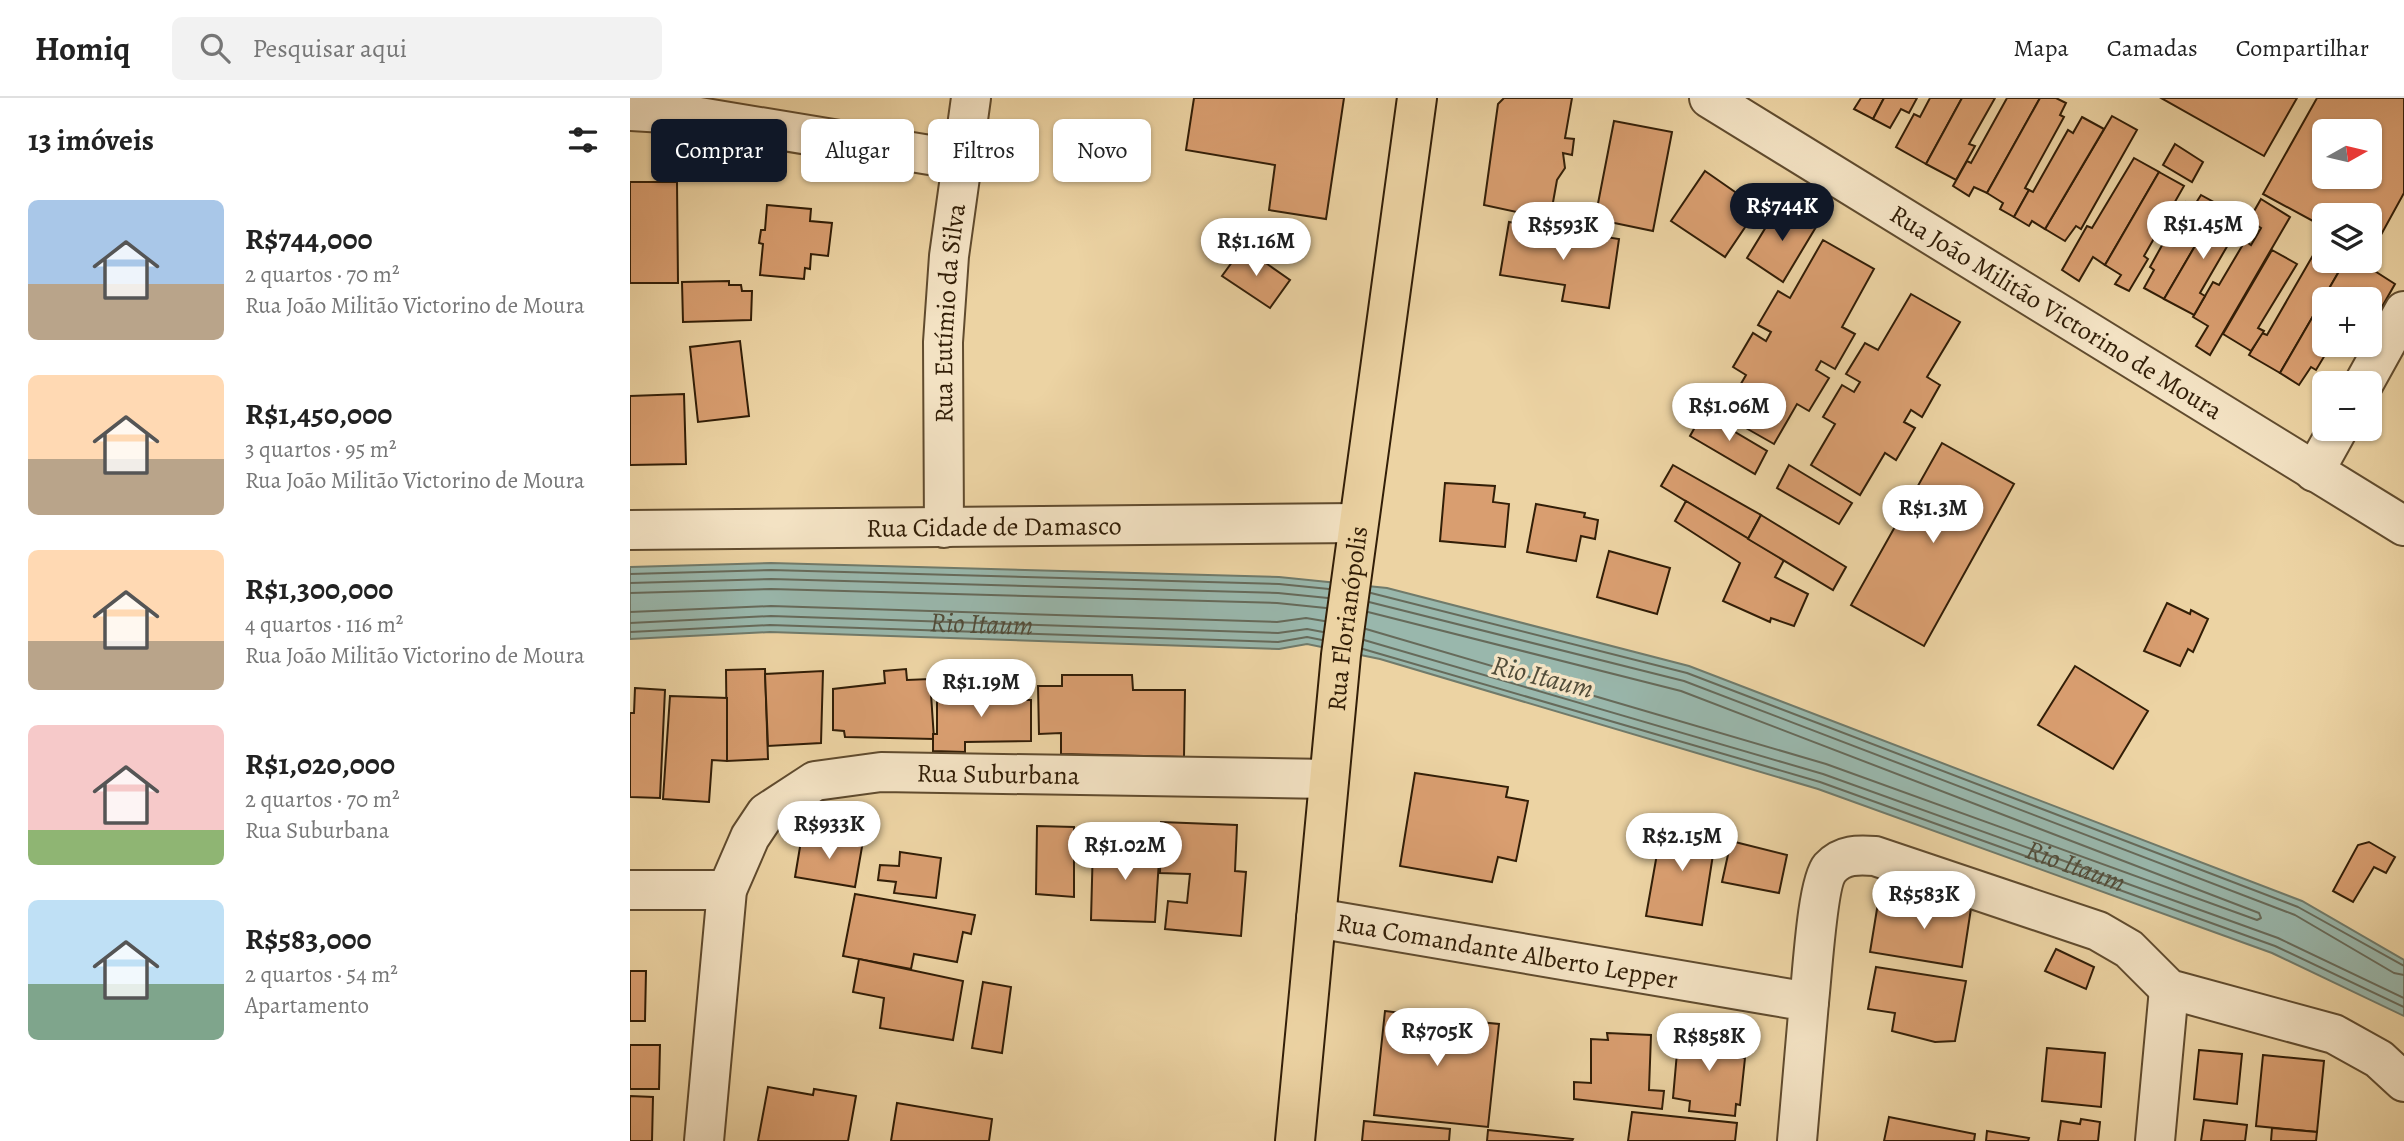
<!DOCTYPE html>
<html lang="pt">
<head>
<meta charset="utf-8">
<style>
	:root { --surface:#fff; --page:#f2f2f2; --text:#222; --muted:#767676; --line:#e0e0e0; --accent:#111827 }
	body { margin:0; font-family:Alegreya,serif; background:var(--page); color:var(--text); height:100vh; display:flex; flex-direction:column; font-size:26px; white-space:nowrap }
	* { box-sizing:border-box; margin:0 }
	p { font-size:23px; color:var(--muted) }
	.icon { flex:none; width:38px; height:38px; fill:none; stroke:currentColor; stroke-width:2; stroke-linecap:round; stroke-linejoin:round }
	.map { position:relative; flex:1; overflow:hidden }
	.details { display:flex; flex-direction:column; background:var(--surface); width:630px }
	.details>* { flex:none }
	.guide { position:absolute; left:21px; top:21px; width:665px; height:63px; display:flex; gap:14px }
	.needle { width:46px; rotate:82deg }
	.fabs { position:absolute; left:1682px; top:21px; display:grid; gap:14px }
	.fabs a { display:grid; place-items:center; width:70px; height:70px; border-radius:10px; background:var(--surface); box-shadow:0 2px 5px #0004; font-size:35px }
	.price { position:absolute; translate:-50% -60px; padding:0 16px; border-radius:24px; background:#fff; color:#222; font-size:23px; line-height:46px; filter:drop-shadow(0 2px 4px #0008) }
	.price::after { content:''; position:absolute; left:50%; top:42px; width:21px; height:16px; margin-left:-10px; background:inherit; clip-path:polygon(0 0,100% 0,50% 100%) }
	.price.current { background:var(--accent); color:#fff }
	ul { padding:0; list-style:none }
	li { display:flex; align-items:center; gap:21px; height:175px; padding:0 28px }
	li span { display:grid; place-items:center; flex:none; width:196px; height:140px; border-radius:10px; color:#555 }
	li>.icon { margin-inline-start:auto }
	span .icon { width:84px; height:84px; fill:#fffc; stroke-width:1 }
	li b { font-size:30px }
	h2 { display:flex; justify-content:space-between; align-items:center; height:84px; padding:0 28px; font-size:30px }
	.tag { padding:0 24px; border-radius:10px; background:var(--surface); box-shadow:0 2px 5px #0004; font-size:24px; line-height:63px }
	.tag.current { background:var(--accent); color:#fff }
	header { display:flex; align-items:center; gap:42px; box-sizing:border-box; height:98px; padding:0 35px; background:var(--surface); border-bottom:2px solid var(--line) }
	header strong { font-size:33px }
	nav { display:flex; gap:38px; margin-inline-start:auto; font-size:24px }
	.search { width:490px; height:63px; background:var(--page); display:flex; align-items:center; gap:18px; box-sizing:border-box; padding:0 24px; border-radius:10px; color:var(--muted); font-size:26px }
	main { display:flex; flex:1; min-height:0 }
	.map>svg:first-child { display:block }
</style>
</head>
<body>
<header>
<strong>Homiq</strong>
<div class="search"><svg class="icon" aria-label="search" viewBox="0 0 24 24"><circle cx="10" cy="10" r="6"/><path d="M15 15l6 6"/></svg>Pesquisar aqui</div>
<nav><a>Mapa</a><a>Camadas</a><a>Compartilhar</a></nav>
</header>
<main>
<section class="details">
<h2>13 imóveis<svg class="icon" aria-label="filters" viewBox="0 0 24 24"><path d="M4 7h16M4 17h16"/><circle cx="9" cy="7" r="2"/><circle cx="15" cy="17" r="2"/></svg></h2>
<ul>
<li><span style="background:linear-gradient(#a9c7e8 60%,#b9a48a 0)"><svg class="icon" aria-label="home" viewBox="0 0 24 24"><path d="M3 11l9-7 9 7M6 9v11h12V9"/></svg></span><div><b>R$744,000</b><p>2 quartos · 70 m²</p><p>Rua João Militão Victorino de Moura</p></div></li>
<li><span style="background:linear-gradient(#ffd9b3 60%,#b9a48a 0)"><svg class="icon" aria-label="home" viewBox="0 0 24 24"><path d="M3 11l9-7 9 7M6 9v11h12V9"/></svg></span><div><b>R$1,450,000</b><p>3 quartos · 95 m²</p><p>Rua João Militão Victorino de Moura</p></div></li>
<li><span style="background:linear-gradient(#ffd9b3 65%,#b9a48a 0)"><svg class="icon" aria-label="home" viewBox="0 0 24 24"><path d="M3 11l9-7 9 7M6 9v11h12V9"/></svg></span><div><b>R$1,300,000</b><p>4 quartos · 116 m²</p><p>Rua João Militão Victorino de Moura</p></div></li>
<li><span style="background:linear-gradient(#f6c9c9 75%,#8fb573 0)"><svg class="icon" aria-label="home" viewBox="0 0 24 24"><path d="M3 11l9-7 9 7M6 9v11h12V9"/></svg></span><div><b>R$1,020,000</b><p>2 quartos · 70 m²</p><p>Rua Suburbana</p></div></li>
<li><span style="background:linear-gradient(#bfe0f5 60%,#7fa58c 0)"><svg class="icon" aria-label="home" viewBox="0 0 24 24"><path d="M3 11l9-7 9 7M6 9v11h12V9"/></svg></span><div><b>R$583,000</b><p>2 quartos · 54 m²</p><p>Apartamento</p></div></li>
</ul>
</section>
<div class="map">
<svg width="1774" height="1043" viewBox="0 0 1774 1043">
	<rect width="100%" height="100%" fill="#ecd3a3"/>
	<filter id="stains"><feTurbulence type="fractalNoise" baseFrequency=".00286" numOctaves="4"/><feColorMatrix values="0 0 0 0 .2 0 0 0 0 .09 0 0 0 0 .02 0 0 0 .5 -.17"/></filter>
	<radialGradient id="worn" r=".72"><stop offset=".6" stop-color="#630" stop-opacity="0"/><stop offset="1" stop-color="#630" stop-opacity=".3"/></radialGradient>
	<!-- water -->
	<path fill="#99b7ac" stroke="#707a6a" stroke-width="2" d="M141,465L649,479L757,490L1059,568L1672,803L1774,862V918L1642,855L1188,691L750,561L677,546L649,551L140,534L0,541V469Z"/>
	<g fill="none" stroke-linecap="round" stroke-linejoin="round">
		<!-- shore -->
		<g stroke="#666a5a" stroke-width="2">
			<path d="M0,476L141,472L649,486L699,491"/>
			<path d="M0,485L141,481L648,495L698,500"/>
			<path d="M0,495L141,491L647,505L696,510"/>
			<path d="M741,495L1057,575L1668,809L1774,868"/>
			<path d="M739,504L1054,583L1665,817L1764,875L1774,877"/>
			<path d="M0,514L141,508L647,524L676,520L694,523"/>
			<path id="s1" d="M0,525L141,518L648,535L677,531L693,534"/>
			<path d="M736,531L1196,666L1627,822L1631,820L1629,815L1051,593L738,514"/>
			<path d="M0,534L140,527L648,544L677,539L692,542"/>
			<path id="s2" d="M734,542L1193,676L1648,840L1774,900"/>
			<path d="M733,551L1190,684L1645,848L1774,909"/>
		</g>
	</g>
	<!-- building -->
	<g fill="#d99e70" stroke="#321e07" stroke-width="2" fill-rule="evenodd">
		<path d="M564,0H714L696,121L639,112L645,67L556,52Z"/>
		<path d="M874,0H942L935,40L944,41L942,57L933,55L935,70L927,82L920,121L854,107L868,6Z"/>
		<path d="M1231,0H1254L1243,21L1224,11Z"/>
		<path d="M1254,0H1287L1279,15L1271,11L1260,30L1243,21Z"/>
		<path d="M1300,0H1332L1296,66L1266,49L1284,16L1290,19Z"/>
		<path d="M1332,0H1365L1339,46L1345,48L1326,82L1296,66Z"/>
		<path d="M1377,0H1410L1357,95L1344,89L1339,98L1323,88L1337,63L1341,65Z"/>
		<path d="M1410,0H1426L1436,5L1430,17L1434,19L1395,90L1399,92L1384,119L1370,111L1373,105L1357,95Z"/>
		<path d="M1531,0H1667L1634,58Z"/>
		<path d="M1687,0H1774V95L1741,155L1740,117H1694V129L1633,96ZM1694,33H1740V79H1694Z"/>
		<path d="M1482,18L1507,32L1451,131L1446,128L1435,143L1415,131Z"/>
		<path d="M1452,19L1474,31L1415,131L1402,123L1399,128L1384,119L1399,92L1403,94L1438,32L1443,35Z"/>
		<path d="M984,23L1042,34L1023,133L965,121Z"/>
		<path d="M1545,46L1573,64L1562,84L1533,67Z"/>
		<path d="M1504,60L1529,74L1475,167L1463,159L1449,183L1432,172L1457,128L1462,130Z"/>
		<path d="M1075,73L1128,110L1095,159L1041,123Z"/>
		<path d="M1529,74L1554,88L1514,158L1518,161L1499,193L1485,186L1491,177L1475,167Z"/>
		<path d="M0,84H47L48,185H0Z"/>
		<path d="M1571,97L1589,107L1534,201L1514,190L1524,172L1520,169L1556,104L1564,108Z"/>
		<path d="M1631,101L1660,119L1580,257L1566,248L1578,228L1563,219L1583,184L1589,187L1615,143L1621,147L1631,130L1619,122Z"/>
		<path d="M1150,106L1186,129L1153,184L1117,160Z"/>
		<path d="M137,107L181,111L180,123L202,125L198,158L181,156L180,171L175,170L174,181L130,177L133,146L129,145L131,132H135Z"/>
		<path d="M1589,107L1613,121L1570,195L1575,198L1564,217L1534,201Z"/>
		<path d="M879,124L989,141L979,210L932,203L935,187L870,177Z"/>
		<path d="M1693,140L1694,163H1715L1650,275L1619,257L1632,235L1637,237Z"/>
		<path d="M1193,142L1244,171L1212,229L1225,236L1205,271L1191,263L1186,272L1199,280L1179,313L1167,306L1144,346L1093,317L1116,277L1103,269L1123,235L1136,243L1141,234L1128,227L1148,193L1160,200Z"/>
		<path d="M613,149L660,182L640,210L592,178Z"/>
		<path d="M1642,152L1667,166L1628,230L1634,233L1621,253L1593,236Z"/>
		<path d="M1715,163H1729L1765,186L1749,214L1740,208V201H1694V247H1701L1686,272L1681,269L1669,287L1650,275Z"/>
		<path d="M99,183V187H111L112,193H122L121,222L53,224L52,184Z"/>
		<path d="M1281,196L1330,224L1297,279L1310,287L1292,319L1281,312L1274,324L1285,330L1266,362L1255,355L1230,397L1181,367L1205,326L1193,319L1212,287L1224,294L1230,284L1216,276L1235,245L1248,252Z"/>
		<path d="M110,243L119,318L68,324L60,249Z"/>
		<path d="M54,296L56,366L0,367V298Z"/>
		<path d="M1073,315L1137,353L1125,376L1060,338Z"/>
		<path d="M1312,345L1384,386L1294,548L1221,507Z"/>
		<path d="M1043,367L1131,417L1118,441L1031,388Z"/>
		<path d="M1159,367L1222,405L1209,426L1147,390Z"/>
		<path d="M815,385L865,388L863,404L879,406L875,449L810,443Z"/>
		<path d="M1056,403L1154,462L1145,479L1178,496L1164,528L1141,520L1140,524L1093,503L1110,465L1045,423Z"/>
		<path d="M906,406L955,415L954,419L968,422L965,441L951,438L946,463L897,454Z"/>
		<path d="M1131,417L1216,469L1203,492L1118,441Z"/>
		<path d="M979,453L1040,470L1027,516L967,499Z"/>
		<path d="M1537,505L1560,516L1561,512L1578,521L1563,554L1558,551L1550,568L1514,553Z"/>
		<path d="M1445,568L1518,613L1483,671L1408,627Z"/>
		<path d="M135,571L138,661L97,663L96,572Z"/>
		<path d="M276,571L277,582L300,581L304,641L215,639L214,633L203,632V591L255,585L254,573Z"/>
		<path d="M193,573L191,645L138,648L135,576Z"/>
		<path d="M432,577H502L503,592H555L554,659L431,656V635L409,636L408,588H432Z"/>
		<path d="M5,590L35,592L30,700L0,699V615H4Z"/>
		<path d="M348,590V599H372V591L392,590V602H401V643L335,644V654L303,653V636H307V594Z"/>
		<path d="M40,598L97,600V663L82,662L79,704L33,701Z"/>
		<path d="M785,675L878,689L876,699L898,703L886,763L868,759L862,784L770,768Z"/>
		<path d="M1033,722L1087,731L1072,827L1016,818Z"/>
		<path d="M531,724L607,727L605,773L616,774L611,838L535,831L538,803L557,805L560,776L530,775Z"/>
		<path d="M407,728L444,729V799L406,796Z"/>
		<path d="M172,737L227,747V742L233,743L225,789L165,779Z"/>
		<path d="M1101,743L1157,757L1149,795L1092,784Z"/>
		<path d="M1739,744L1765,759L1756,775L1744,769L1723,804L1703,793L1728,747Z"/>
		<path d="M463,745L530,747L525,824L461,822Z"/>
		<path d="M270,754L311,760L306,800L264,795L266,784L248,782L250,767L269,768Z"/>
		<path d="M225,796L345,817L341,836L333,834L327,864L284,856L281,871L213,858Z"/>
		<path d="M1293,796L1342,804L1332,869L1240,854L1248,805L1290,811Z"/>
		<path d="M1426,851L1464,869L1456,891L1415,873Z"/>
		<path d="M229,861L333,883L323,942L250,930L254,900L223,894Z"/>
		<path d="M1246,869L1336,883L1325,943L1305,944L1262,933L1265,915L1238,911Z"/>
		<path d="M0,873H16L15,923H0Z"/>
		<path d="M353,884L381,889L372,955L342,950Z"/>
		<path d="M755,913L796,918L797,913L839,917L838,923L869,926L858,1029L744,1017Z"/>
		<path d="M1049,932L1105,937L1103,959L1115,960L1110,1007L1106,1006L1105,1018L1059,1013L1060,1003L1043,1000Z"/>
		<path d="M977,935L1021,937L1019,992L1034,993L1032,1011L944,1001V984L961,985V941L978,942Z"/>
		<path d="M0,947H30L29,991H0Z"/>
		<path d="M1417,950L1475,955L1471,1009L1412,1003Z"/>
		<path d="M1569,952L1612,956L1607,1006L1564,1001Z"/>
		<path d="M1633,957L1694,963L1687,1034L1626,1028Z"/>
		<path d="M138,989L183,997L184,991L226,998L218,1043H128Z"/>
		<path d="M0,998L23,999L22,1043H0Z"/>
		<path d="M267,1005L362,1021L359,1043H261Z"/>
		<path d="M1002,1014L1107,1025L1105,1043H998Z"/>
		<path d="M1259,1019L1345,1036L1344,1043H1254Z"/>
		<path d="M1451,1021L1470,1024L1468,1043H1428L1431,1023L1450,1026Z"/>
		<path d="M1574,1022L1617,1027L1615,1043H1571Z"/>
		<path d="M734,1023L820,1031L819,1043H732Z"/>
		<path d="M1642,1030L1687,1034L1686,1043H1641Z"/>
		<path d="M858,1032L943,1041L942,1043H857Z"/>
		<path d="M1357,1033L1399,1040L1398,1043H1356Z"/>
	</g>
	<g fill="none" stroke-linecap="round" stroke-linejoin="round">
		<!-- minor casing -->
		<g stroke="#604b2e" stroke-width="42">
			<g id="minor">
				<path id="s3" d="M1079,0L1774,428"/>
				<path d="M0,13L51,16L330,62"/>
				<path d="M1734,285L1774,213"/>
				<path d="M1684,374L1708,331"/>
				<path id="s4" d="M314,430L313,244L319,158L341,0"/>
				<path id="s5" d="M0,432L728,425"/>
				<path d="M0,792H97"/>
				<path id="s6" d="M686,820L1179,904L1167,1043"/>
				<path d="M1179,904C1182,880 1187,785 1200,770C1213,756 1228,757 1245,758L1468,833L1499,851L1539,891L1704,936L1749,961L1774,984"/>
				<path id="s7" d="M74,1043L97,792L120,739L136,715L185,683L251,674L699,681"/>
				<path d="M1525,1043L1539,891"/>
			</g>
		</g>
		<!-- major casing -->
		<g stroke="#321e07" stroke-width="42">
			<g id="major">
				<path id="s8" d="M665,1043L711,557L787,0"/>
			</g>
		</g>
		<!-- minor -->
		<use href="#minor" stroke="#f3e2c3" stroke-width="38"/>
		<!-- major -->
		<use href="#major" stroke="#ecd3a3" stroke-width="38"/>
	</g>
	<g text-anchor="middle" stroke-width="7" stroke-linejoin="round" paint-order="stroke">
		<!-- street labels -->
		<g font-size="26" fill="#321e07" stroke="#f3e2c3">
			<text dy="9" stroke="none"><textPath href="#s4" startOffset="215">Rua Eutímio da Silva</textPath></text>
			<text dy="9" stroke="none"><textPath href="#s3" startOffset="408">Rua João Militão Victorino de Moura</textPath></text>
			<text dy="9" stroke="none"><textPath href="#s5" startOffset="364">Rua Cidade de Damasco</textPath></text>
			<text dy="9" stroke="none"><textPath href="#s8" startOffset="525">Rua Florianópolis</textPath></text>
			<text dy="9" stroke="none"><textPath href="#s7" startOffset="581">Rua Suburbana</textPath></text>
			<text dy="9" stroke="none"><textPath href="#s6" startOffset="194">Rua Comandante Alberto Lepper</textPath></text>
		</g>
		<!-- water labels -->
		<g font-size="28" font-style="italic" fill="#514c39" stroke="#f3e2c3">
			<text dy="10" stroke="none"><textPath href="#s1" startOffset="352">Rio Itaum</textPath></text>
			<text transform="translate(913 578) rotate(14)" y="10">Rio Itaum</text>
			<text dy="10" stroke="none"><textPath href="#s2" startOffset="747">Rio Itaum</textPath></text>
		</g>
	</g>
	<rect width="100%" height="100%" filter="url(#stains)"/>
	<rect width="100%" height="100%" fill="url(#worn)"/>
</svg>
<div class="fabs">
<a><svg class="needle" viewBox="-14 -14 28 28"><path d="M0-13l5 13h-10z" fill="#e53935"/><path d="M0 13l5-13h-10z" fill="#767676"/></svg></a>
<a><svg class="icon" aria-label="layers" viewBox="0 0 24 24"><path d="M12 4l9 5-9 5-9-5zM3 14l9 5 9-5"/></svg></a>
<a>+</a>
<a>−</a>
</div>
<b class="price current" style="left:1152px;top:145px">R$744K</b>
<b class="price" style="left:1573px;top:163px">R$1.45M</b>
<b class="price" style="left:933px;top:164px">R$593K</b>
<b class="price" style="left:626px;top:180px">R$1.16M</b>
<b class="price" style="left:1099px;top:345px">R$1.06M</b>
<b class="price" style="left:1303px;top:447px">R$1.3M</b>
<b class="price" style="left:351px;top:621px">R$1.19M</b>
<b class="price" style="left:199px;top:763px">R$933K</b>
<b class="price" style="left:1052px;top:775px">R$2.15M</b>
<b class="price" style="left:495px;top:784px">R$1.02M</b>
<b class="price" style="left:1294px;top:833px">R$583K</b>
<b class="price" style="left:807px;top:970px">R$705K</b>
<b class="price" style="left:1079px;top:975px">R$858K</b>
<div class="guide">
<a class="tag current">Comprar</a>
<a class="tag">Alugar</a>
<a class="tag">Filtros</a>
<a class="tag">Novo</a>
</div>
</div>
</main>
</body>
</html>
